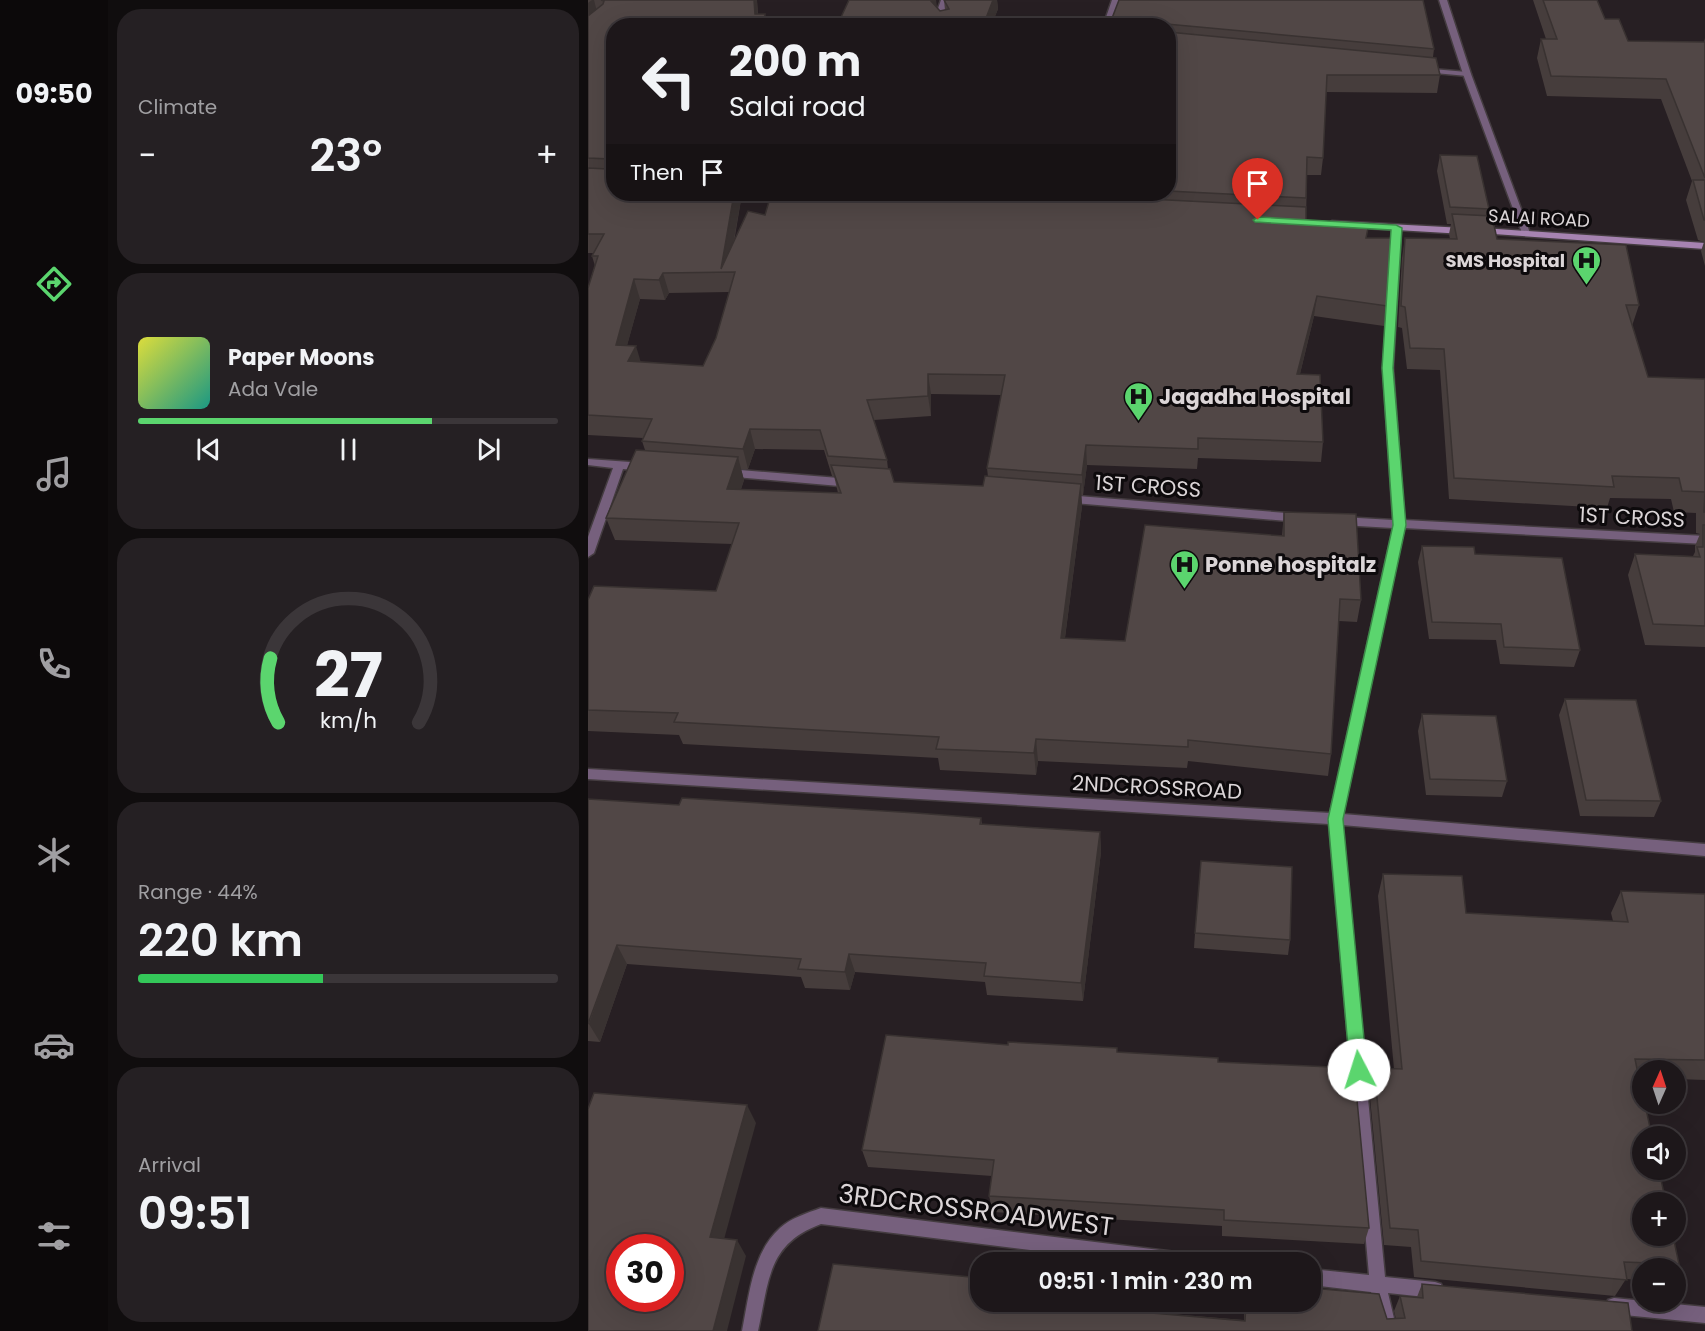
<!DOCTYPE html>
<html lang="en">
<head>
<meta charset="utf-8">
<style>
	:root { --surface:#1d171a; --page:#252023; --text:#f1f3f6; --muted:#a09fa2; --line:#3b3639; --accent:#5bd56e }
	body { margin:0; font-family:Poppins,sans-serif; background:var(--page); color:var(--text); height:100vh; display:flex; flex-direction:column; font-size:22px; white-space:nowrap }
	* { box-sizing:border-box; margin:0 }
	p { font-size:20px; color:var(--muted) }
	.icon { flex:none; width:33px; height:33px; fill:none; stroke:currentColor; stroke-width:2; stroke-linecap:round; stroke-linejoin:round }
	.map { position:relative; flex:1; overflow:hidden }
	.side { display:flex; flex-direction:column; gap:9px; padding:9px; background:#100d0e; width:480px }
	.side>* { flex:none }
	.hud { position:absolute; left:18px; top:18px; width:570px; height:183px; border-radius:24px; box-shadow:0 6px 24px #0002,0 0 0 2px var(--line); background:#1d171a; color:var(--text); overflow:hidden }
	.needle { width:39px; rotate:3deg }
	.buttons { position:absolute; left:1044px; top:1060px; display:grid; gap:12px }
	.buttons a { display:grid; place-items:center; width:54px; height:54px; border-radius:50%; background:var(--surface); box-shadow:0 6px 24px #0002,0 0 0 2px var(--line); font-size:30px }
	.speed { position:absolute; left:18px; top:1234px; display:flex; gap:12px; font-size:30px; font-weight:700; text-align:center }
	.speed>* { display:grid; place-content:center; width:78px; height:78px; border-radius:50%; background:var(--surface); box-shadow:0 6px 24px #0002,0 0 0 2px var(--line); line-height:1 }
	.speed .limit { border:9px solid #d22; background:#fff; color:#111 }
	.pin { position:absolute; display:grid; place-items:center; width:51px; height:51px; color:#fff; margin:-62px -26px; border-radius:50% 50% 50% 0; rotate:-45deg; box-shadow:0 0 6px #0007 }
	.pin .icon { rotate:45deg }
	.me { position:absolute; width:66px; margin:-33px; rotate:355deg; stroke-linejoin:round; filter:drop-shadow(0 0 4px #0008) }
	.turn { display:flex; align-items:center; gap:21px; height:126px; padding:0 24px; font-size:27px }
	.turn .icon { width:78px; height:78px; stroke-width:2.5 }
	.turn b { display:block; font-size:42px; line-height:51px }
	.then { display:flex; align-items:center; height:57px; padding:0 24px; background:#0003; gap:12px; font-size:22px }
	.big { font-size:45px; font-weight:600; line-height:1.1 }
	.side .tile { flex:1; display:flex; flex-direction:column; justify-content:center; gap:9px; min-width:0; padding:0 21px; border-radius:24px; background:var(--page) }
	.side .dial { align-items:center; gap:0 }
	.dial svg { height:156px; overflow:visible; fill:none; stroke:var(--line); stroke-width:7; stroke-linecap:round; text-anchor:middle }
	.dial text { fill:var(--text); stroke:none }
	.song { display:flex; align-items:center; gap:18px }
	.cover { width:72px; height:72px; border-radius:9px; background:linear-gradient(135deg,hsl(60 70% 55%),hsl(170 70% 35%)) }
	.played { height:6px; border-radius:3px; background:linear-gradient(90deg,var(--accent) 70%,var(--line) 70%) }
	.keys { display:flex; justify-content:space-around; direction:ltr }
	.heat { display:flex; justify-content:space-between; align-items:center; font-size:33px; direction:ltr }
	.charge { height:9px; border-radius:4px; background:linear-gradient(90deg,#34c759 44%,var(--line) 0) }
	.trip { position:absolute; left:382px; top:1252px; width:351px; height:60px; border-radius:24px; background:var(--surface); box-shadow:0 6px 24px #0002,0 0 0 2px var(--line); font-weight:600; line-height:60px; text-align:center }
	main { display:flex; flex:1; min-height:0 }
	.dock { display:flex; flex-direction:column; width:108px; justify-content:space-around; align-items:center; background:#0c090a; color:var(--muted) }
	.dock .icon { width:42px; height:42px }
	.dock .active { color:var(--accent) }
	.dock b { font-size:27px; color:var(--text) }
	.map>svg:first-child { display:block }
</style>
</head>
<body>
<main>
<nav class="dock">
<b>09:50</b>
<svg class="icon active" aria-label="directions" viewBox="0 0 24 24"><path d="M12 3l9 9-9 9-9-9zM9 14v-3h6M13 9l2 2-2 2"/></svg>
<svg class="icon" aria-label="music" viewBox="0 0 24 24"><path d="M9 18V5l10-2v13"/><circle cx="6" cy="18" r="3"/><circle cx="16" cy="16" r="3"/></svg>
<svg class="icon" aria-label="phone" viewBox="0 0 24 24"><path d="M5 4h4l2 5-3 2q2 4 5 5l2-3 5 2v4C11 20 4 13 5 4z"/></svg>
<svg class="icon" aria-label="climate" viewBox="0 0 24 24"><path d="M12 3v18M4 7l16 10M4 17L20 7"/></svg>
<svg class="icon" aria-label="car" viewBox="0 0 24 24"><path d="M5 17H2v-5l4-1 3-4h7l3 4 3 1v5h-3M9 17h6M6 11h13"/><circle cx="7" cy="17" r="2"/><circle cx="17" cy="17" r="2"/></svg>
<svg class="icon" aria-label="filters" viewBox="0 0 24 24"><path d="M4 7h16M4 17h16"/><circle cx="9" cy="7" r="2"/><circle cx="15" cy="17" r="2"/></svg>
</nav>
<section class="side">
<div class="tile"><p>Climate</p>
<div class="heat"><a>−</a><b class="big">23°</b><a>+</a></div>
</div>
<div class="tile">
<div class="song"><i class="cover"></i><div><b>Paper Moons</b><p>Ada Vale</p></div></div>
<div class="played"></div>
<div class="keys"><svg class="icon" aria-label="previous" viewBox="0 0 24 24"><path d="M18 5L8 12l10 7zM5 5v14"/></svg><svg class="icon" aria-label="pause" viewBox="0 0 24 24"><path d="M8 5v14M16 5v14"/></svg><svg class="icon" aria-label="next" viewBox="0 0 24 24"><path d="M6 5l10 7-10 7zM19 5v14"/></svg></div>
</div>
<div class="tile dial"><svg viewBox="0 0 100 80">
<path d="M14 69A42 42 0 1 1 86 69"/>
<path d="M14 69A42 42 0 0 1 10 36" stroke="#5bd56e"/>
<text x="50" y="56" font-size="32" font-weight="700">27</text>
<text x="50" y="72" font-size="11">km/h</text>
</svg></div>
<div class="tile"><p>Range · 44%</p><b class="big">220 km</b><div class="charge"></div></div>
<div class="tile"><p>Arrival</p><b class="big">09:51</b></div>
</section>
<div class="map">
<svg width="1117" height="1331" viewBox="0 0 1117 1331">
	<rect width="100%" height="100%" fill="#271f23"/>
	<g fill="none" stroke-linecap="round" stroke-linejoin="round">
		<defs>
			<g id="minor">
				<polygon points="353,0 361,0 355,17 361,26 354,26 347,17"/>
				<polygon points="524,0 532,0 523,26 515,26"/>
				<polygon points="833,68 879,72 883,74 879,76 836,72 832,70"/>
				<polygon points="809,225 813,228 805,368 816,520 1117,536 1117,544 816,528 755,814 1117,844 1117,856 754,825 797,1277 847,1282 853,1284 855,1290 853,1296 847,1298 800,1293 809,1331 793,1331 783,1292 723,1285 723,1269 781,1275 741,824 0,779 0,769 742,813 805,528 753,525 748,521 753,517 805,520 795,368 805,228"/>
				<polygon points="0,459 56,463 61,467 56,471 35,469 6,553 0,557 0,537 25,468 0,465"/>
				<polygon points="140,469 263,479 268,483 263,487 136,476 135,473"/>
				<polygon points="478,495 711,514 716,518 711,522 474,502 473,499 474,496"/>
				<path d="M 233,1208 L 612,1255 L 618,1257 L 620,1263 L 547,1263 L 233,1224 C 179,1244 181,1281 170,1331 L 154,1331 C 161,1297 164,1253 192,1228 C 203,1218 219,1213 233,1208 Z"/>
				<polygon points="1026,1298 1117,1307 1117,1323 1026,1314 1020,1312 1018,1306 1020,1300"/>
			</g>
			<polygon id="tertiary" points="851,0 859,0 883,74 942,233 941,235 935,235 934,233 875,74"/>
			<g id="secondary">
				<polygon points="204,194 289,195 293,198 289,201 208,197"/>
				<polygon points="744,221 876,228 880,231 876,234 741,226 740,224"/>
				<polygon points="894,228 1117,243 1117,249 891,233 891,229"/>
			</g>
		</defs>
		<use href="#minor" stroke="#443c40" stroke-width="3"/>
		<use href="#tertiary" stroke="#443c40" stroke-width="3"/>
		<use href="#secondary" stroke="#443c40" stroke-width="3"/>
		<use href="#minor" fill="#76607d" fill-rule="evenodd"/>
		<use href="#tertiary" fill="#76607d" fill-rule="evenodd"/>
		<use href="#secondary" fill="#a683b1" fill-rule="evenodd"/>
	</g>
	<g fill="#463d3c" fill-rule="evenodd">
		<path d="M 0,0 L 169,0 L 170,14 L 177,14 L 179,26 L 26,26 L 26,194 L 154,194 L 146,242 L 177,215 L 284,197 L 286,194 L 580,194 L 580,26 L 521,26 L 531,0 L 846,49 L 845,57 L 852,75 L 849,93 L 738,92 L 735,158 L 733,175 L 719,175 L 718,220 L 779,238 L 799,306 L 796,326 L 726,316 L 712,374 L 735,442 L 733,462 L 610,458 L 609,469 L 499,465 L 495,495 L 493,495 L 494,506 L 477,638 L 537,641 L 694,536 L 696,512 L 773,600 L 769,622 L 751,621 L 743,754 L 740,776 L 600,761 L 599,768 L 450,761 L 448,775 L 352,770 L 350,758 L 95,744 L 91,735 L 0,731 L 0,600 L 128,591 L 144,544 L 27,540 L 18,518 L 57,450 L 54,441 L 55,438 L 0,435 L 0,288 L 7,266 L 4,256 L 5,253 L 0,253 ZM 141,292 L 128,338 L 115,366 L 53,362 L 39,345 L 52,299 L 77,300 L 81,293 ZM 343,394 L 413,395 L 399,468 L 400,477 L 395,486 L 306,482 L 300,469 L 299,460 L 286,420 L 343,416 ZM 167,449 L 236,450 L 244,476 L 246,476 L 250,493 L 153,489 L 156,480 L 153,469 L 160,469 Z"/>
		<polygon points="261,0 348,0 348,7 352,11 357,10 356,0 409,0 410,9 403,26 249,26"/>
		<polygon points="945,0 1009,0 1017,19 1040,41 1116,42 1117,38 1117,266 1113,251 1116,242 1110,240 1098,200 1104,181 1073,99 959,96 949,58 953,39 958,39"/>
		<polygon points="852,155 901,209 899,215 909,239 1051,305 1044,326 1060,377 1117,379 1117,647 1057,645 1040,575 1047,554 1105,556 1107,552 1107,546 1112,534 1108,533 1108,513 1086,512 1083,499 1022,498 1019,508 861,499 852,370 819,369 814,328 810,327 814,258 817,238 862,239 861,234 863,224 859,224 849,171"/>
		<polygon points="834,546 887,554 992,650 986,667 912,664 908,640 841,639 830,562"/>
		<polygon points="977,699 1073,801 1066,817 992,816 971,715"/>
		<polygon points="834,714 919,781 914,797 838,795 830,731"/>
		<polygon points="0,799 91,805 393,818 394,824 512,832 513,852 495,1001 399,995 397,982 267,972 262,990 217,988 213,977 39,964 12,1042 0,1041"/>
		<polygon points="795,874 878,913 1025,921 1023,913 1033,891 1117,894 1117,1080 1088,1079 1088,1071 1054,1071 1054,1078 1051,1078 1091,1264 1086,1269 1054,1269 1054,1280 1038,1279 1027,1296 826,1277 823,1247 796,1245 781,1087 786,1068 806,1069 790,896"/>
		<polygon points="607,933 702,940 700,955 606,948"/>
		<polygon points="420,1045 529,1052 630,1062 781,1228 776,1244 634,1236 634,1226 405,1212 401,1196 404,1176 280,1167 274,1150"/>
		<polygon points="834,1284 1044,1331 230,1331 393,1302 498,1302 497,1307 656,1320 656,1302 723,1302 799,1319 808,1319 806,1311 812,1296 829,1297"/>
	</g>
	<g fill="#393231">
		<polygon points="4,0 6,0 10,16 0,27 0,3"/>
		<polygon points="166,0 169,0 170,26 167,14"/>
		<polygon points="344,0 348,0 349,6 345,18"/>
		<polygon points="405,0 409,0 410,9 403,26 395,26"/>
		<polygon points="177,14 179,26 175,26"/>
		<polygon points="146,194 154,194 140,272 133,269"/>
		<polygon points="75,273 81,293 77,300 71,280"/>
		<polygon points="46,279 52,299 34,364 28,345"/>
		<polygon points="729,296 726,316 707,394 709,374"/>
		<polygon points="48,346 54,366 40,361"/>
		<polygon points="340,374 343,394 343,416 340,396"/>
		<polygon points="162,429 167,449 160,469 155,449"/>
		<polygon points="498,445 499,465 495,495 494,475"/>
		<polygon points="150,457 156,480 146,511 139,489"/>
		<polygon points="493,484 494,506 474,660 473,638"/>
		<polygon points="448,739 450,761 448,775 446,753"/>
		<polygon points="512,832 513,852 495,1001 493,983"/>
		<polygon points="29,945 39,964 12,1042 1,1024"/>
		<polygon points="261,954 267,972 262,990 257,972"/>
		<polygon points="159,1105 168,1123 132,1254 122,1237"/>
		<polygon points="149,1240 158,1256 139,1331 125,1331"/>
	</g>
	<g fill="#514746" stroke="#393231" stroke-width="1.5" fill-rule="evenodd">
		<path d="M 13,0 L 166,0 L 167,14 L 177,14 L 175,26 L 26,26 L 26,194 L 146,194 L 133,269 L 160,211 L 177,215 L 182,198 L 284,197 L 286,194 L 461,194 L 718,207 L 718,220 L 780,228 L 778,238 L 803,238 L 799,306 L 729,296 L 709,374 L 732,375 L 735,442 L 610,438 L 610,449 L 498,445 L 494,475 L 399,468 L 417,375 L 340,374 L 340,396 L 279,400 L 299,460 L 240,456 L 232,430 L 162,429 L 155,449 L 54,441 L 64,419 L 0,415 L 0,288 L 10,256 L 4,256 L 16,234 L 0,234 L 0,168 L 20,169 L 22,167 L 22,159 L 0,158 L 0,16 L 15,4 L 16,1 ZM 147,272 L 128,338 L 115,366 L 40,361 L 48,346 L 28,345 L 46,279 L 71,280 L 75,273 Z"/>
		<polygon points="261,0 344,0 343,1 352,11 361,9 356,0 405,0 395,26 249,26"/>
		<polygon points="531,0 835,0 846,49 579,24 579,26 521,26"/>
		<polygon points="955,0 1009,0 1017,19 1031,19 1040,41 1117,42 1117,178 1078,79 963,76 953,39 969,39"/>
		<polygon points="580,32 848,58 852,75 739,75 735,158 719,157 718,198 580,191"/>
		<polygon points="852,155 889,156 901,209 862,207"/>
		<polygon points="1105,180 1117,180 1117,220 1116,220"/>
		<polygon points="864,214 904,216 909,239 1038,245 1051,305 1038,305 1060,377 1117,379 1117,512 1116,512 1117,492 1094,491 1091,478 1024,476 1026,487 866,478 856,349 822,348 817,307 813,306 817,238 869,239"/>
		<polygon points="48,450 150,457 139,489 253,493 243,465 302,469 306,482 395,486 397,476 493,484 473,638 537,641 557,525 696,536 696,512 768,514 773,600 752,599 743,754 600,740 600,747 448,739 446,753 348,749 351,737 86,722 90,713 0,710 0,600 6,586 128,591 151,523 18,518"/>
		<polygon points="1115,525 1117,525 1117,626 1065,624 1047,554 1112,557 1109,547 1115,547"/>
		<polygon points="834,546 886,547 887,554 974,558 992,650 916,647 913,624 844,622"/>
		<polygon points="977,699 1048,700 1073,801 998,800"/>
		<polygon points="834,714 908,716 919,781 842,779"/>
		<polygon points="94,798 328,813 393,818 392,824 512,832 493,983 396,976 398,963 261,954 257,972 210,969 213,959 29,945 0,1024 0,799 91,805"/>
		<polygon points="613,861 704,867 702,940 607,933"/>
		<polygon points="795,874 874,876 878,913 1040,922 1033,891 1117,894 1117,1060 1047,1059 1054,1093 1054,1104 1057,1104 1064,1137 1054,1137 1054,1170 1071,1170 1078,1203 1054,1203 1054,1236 1085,1236 1091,1264 1036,1262 1039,1280 833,1261 830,1230 802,1228 786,1068 814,1069"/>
		<polygon points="298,1035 420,1045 420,1042 529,1048 529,1052 630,1058 630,1062 766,1068 781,1228 636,1220 636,1210 401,1196 406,1160 274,1150"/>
		<path d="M 6,1093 L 159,1105 L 122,1237 L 149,1240 L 125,1331 L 0,1331 L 0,1109 ZM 32,1248 L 82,1248 L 82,1299 L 32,1299 Z"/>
		<polygon points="245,1264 393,1278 393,1302 495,1302 494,1307 657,1321 658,1302 723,1302 723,1288 791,1294 799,1319 817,1318 812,1296 835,1298 834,1284 1040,1303 1044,1331 230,1331"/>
	</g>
	<polygon fill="#5bd56e" stroke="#3b8a48" stroke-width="1.5" points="670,217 808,225 814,228 805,368 818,525 755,819 779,1070 777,1075 771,1078 765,1075 762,1070 740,819 805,525 794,368 803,230 667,222 665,220"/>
	<defs>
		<symbol id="hospital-pin" viewBox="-11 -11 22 30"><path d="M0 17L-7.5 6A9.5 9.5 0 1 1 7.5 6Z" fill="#5bd56e" stroke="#0d0a0c"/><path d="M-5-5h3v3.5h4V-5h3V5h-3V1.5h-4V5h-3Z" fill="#111"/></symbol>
	</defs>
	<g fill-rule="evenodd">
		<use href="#hospital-pin" x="982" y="244" width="33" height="45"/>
		<use href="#hospital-pin" x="534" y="380" width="33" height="45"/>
		<use href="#hospital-pin" x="580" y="548" width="33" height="45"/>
	</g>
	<g text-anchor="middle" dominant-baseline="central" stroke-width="6" stroke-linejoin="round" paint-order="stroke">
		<g font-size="18" fill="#dbd5d7" stroke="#0d0a0c">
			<text transform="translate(951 218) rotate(3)">SALAI ROAD</text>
		</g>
		<g font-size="18" font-weight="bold" fill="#dbd5d7" stroke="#0d0a0c" text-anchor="end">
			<text x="977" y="260">SMS Hospital</text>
		</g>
		<g font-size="21" font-weight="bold" fill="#dbd5d7" stroke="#0d0a0c" text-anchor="start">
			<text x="571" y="396">Jagadha Hospital</text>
			<text x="617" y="564">Ponne hospitalz</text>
		</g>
		<g font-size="21" fill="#dbd5d7" stroke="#0d0a0c">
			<text transform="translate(560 486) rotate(4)">1ST CROSS</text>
			<text transform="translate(1044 517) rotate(3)">1ST CROSS</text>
			<text transform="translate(569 787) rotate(3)">2NDCROSSROAD</text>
		</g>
		<g font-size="26" fill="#dbd5d7" stroke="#0d0a0c">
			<text transform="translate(388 1210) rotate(7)">3RDCROSSROADWEST</text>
		</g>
	</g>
</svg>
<div class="buttons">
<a><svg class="needle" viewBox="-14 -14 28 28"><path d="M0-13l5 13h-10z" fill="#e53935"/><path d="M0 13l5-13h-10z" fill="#a09fa2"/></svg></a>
<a><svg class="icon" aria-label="sound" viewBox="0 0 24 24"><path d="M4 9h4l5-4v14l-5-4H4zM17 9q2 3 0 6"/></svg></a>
<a>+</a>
<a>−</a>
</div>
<div class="speed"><div class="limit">30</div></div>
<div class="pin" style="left:670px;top:220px;background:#d93025"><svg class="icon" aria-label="arrive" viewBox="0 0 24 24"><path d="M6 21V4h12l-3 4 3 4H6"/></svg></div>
<svg class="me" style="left:771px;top:1070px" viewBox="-20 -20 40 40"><circle r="19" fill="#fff"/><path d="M0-13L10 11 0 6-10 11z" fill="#5bd56e"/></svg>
<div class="trip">09:51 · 1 min · 230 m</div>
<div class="hud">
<div class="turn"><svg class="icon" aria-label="left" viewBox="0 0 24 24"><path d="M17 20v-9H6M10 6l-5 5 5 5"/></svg><div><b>200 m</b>Salai road</div></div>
<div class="then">Then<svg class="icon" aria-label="arrive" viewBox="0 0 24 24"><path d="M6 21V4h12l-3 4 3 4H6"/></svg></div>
</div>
</div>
</main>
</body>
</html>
